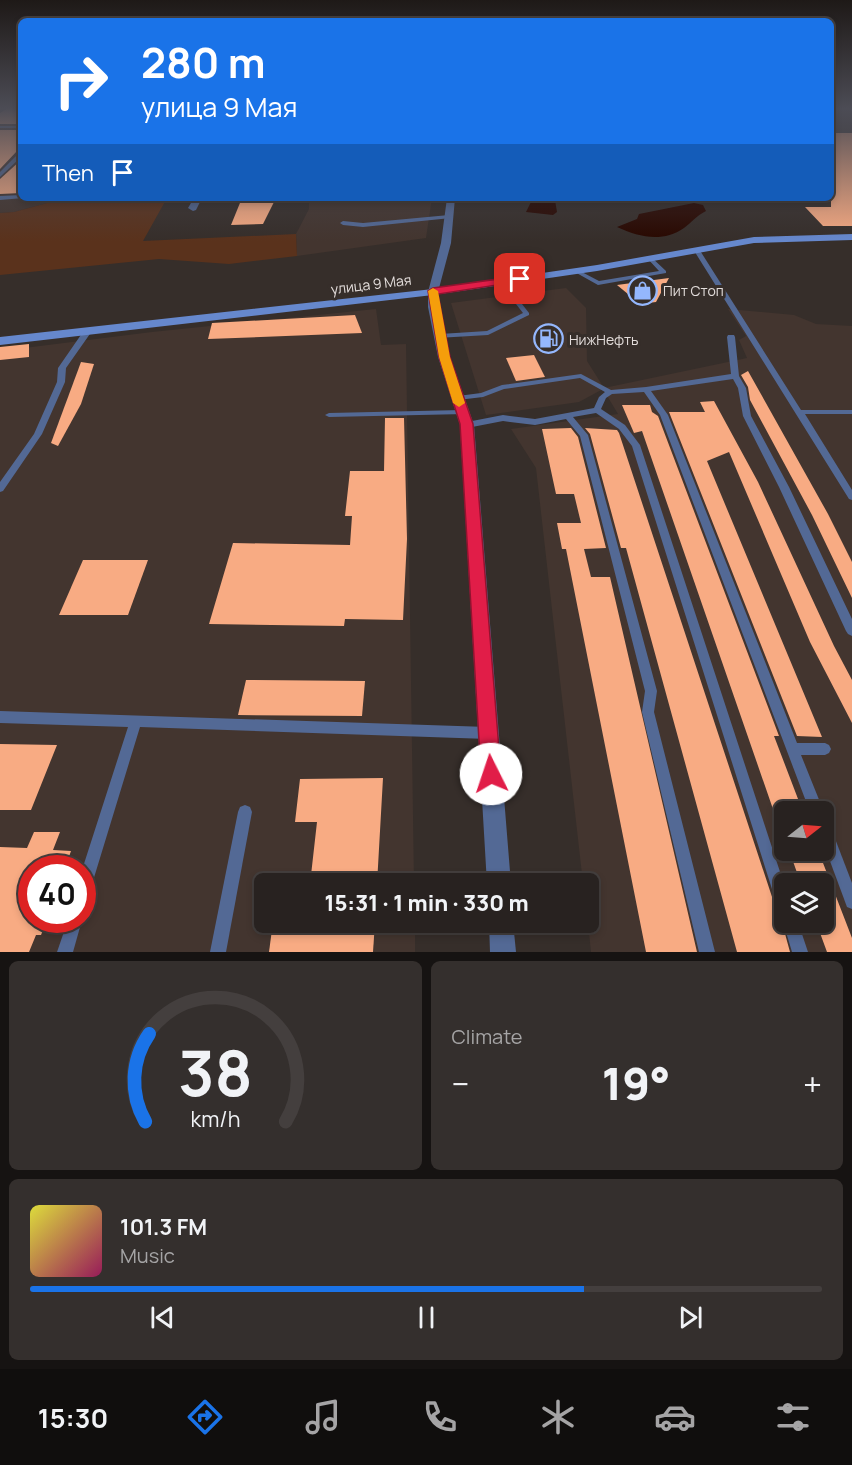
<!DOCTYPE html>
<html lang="en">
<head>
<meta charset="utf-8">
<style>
	:root { --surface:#282220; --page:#342f2d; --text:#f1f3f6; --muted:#a5a4a5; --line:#443f3e; --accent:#1a73e8 }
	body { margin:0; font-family:Manrope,sans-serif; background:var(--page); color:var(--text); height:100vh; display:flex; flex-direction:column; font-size:22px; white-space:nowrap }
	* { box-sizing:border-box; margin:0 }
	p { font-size:20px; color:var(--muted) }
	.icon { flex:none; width:33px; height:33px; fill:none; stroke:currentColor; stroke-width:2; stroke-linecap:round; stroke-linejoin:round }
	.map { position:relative; height:952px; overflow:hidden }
	.sheet { display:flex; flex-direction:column; gap:9px; padding:9px; background:#161312; flex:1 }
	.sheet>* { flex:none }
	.top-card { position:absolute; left:18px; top:18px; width:816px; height:183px; border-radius:9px; box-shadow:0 3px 9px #0003,0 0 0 2px var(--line); background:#1a73e8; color:#fff; overflow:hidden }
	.needle { width:39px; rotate:73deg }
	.buttons { position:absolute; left:774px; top:801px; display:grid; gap:12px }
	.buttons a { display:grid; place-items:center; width:60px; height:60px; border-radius:9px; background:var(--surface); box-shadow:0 3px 9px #0003,0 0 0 2px var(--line); font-size:30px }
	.speed { position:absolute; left:18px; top:855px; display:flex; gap:12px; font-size:30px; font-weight:700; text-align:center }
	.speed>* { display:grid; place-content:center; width:78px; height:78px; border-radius:50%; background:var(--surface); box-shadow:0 3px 9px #0003,0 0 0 2px var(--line); line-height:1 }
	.speed .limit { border:9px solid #d22; background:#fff; color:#111 }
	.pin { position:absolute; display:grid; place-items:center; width:51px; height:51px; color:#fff; margin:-26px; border-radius:12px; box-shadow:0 3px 9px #0006 }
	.me { position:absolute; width:66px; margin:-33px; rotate:356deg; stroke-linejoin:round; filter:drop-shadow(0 0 4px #0008) }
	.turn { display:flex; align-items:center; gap:21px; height:126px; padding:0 24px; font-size:27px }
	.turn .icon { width:78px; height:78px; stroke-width:2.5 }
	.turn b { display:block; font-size:42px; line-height:51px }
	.then { display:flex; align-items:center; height:57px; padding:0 24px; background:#0003; gap:12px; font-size:22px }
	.big { font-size:45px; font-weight:800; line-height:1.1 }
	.sheet .tile { flex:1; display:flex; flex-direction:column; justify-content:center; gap:9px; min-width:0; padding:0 21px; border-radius:9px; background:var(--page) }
	.sheet .dial { align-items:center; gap:0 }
	.dial svg { height:156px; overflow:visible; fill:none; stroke:var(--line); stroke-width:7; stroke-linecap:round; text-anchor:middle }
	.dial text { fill:var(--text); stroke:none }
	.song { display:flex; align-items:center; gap:18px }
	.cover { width:72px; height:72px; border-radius:9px; background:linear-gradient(135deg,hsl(60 70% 55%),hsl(330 70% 35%)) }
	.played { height:6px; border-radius:3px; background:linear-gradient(90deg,var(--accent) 70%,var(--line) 70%) }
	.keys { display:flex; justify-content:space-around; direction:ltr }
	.heat { display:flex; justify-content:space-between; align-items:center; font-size:33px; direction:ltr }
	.sheet .tiles { flex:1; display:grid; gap:9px; grid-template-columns:1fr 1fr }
	.tile:last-child { grid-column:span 2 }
	.trip { position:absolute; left:254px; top:873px; width:345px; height:60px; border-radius:9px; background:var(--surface); box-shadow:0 3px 9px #0003,0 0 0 2px var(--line); font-weight:800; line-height:60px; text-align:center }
	.tabs { display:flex; height:96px; justify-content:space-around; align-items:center; background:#100e0d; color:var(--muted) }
	.tabs .icon { width:42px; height:42px }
	.tabs .on { color:var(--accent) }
	.tabs b { font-size:27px; color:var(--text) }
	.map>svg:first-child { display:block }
</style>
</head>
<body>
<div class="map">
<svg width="852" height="952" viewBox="0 0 852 952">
	<rect width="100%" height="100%" fill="#362e2a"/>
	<g fill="#43352f" fill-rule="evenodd">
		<polygon points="0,108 21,108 21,198 66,198 14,212 0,213"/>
		<polygon points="309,198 432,198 426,238 297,256 296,234 309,209"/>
		<path d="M 566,288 L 586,308 L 587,361 L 604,388 L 747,358 L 739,340 L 746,336 L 728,309 L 794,315 L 816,324 L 852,326 L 852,952 L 591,952 L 588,923 L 588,884 L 583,883 L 536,468 L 511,429 L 618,414 L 603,389 L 579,402 L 486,415 L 451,303 ZM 784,812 L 824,812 L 824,850 L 784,850 ZM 784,884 L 824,884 L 824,922 L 784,922 Z"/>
		<path d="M 376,309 L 381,345 L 406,344 L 414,883 L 264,884 L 264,922 L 415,923 L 415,952 L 0,952 L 0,351 L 152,332 ZM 32,868 L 82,868 L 82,920 L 32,920 Z"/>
	</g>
	<polygon fill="#5a321c" points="66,198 167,198 143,241 296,234 297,256 229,264 159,259 0,275 0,213 14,212"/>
	<g fill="#290800">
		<polygon points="533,198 555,200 557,212 553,215 526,212"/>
		<path d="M 694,203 L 703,205 L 706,211 C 696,216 691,223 684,228 C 662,243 639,237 617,227 L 637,219 L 639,214 Z"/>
	</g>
	<g fill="#f8ab83">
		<polygon points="8,108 21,108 21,124 0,124 0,113"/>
		<polygon points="0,130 21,130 21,151 17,151 0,169"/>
		<polygon points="831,133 852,133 852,226 823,226 805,207 831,207"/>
		<polygon points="21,160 21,193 0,194 0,179"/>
		<polygon points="242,198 276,198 263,224 231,225"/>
		<polygon points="669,278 656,302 640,304 617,285"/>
		<polygon points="355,315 362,333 208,339 212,323"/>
		<polygon points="29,344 29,357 0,360 0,347"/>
		<polygon points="534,355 545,377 516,381 506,358"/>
		<polygon points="81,362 94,364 81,404 58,446 51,443"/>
		<polygon points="748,371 828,514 852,562 852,598 812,515 750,400 748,387 741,375"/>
		<polygon points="714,401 758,482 834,646 852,680 852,723 810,642 729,452 707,461 822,737 797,736 669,412 705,412 700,402"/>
		<polygon points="622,405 650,405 652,412 658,416 779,736 774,736 803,812 774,812 642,431 634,433"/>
		<polygon points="385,418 404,418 407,539 403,620 345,619 344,626 209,624 233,543 350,545 352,516 345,516 350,471 384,471"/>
		<polygon points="571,428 578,437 606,548 584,549 591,577 610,577 697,952 646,952 566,549 562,549 557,523 581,523 574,494 556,494 542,429"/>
		<polygon points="585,428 617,430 619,433 775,906 781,919 790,952 737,952 626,548 621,548 590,434"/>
		<polygon points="83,560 148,560 128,615 59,615"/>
		<polygon points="246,680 365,681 362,716 238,715"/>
		<polygon points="0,744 57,745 31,810 0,810"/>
		<polygon points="383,778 377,884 310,884 317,822 295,822 300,779"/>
		<polygon points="34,832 60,832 53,850 71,851 65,868 32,868 32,920 47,920 41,935 36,935 29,952 0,952 0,847 27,848"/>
		<polygon points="789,850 818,850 852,938 852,952 827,952 816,922 824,922 824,884 801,884"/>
		<polygon points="273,922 375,922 373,952 269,952"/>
	</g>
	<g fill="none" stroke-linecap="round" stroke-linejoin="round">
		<g fill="#536995" fill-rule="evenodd">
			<rect x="0" y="126" width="21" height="2"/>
			<polygon points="19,153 21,153 21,157 0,177 0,172"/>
			<polygon points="21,195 21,198 23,198 0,200 0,196"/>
			<polygon points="449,215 451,216 451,218 363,227 343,225 340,223 343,221 363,223"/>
			<polygon points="694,248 699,249 801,410 852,410 852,414 805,414 852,490 852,500 849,499 693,249"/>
			<polygon points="650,256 666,271 666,273 598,285 573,271 578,270 599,281 659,271 647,258"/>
			<polygon points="502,280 504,281 529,313 529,315 488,335 437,338 437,334 440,334 487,331 523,313 499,282"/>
			<polygon points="85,329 91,329 92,331 66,368 65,382 42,434 3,491 0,492 0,482 34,434 57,382 58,368"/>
			<polygon points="728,335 734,335 735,337 739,376 746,388 751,416 789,487 852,619 852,636 848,634 846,631 779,487 743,416 738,388 733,379 651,391 668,415 797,743 825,743 829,745 831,749 829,753 825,755 801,755 824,812 824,813 810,812 660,415 644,392 612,394 606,398 601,409 625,425 640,445 784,884 784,912 779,910 777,905 632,446 619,429 596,413 573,417 588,435 657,691 654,712 715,952 699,952 642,712 645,691 580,436 566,419 535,425 503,421 467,428 463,425 467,422 503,415 535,419 594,408 599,397 605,392 580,378 504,389 483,397 458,400 454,398 458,396 481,393 502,385 581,374 611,390 646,387 731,374 727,337"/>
			<polygon points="462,410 466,412 465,414 329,417 325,415 329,413"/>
			<polygon points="0,711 488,727 492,729 494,733 492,737 488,739 140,727 89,894 87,899 82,901 82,870 128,727 0,723"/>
			<polygon points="245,805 250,807 252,812 226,952 210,952 238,812 240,807"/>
			<polygon points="824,821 829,823 852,883 852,909 847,907 824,845"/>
			<polygon points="784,917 784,922 798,922 808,952 792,952 783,922"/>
			<polygon points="68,920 82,920 73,952 57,952"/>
		</g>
		<polygon fill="#536995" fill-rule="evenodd" points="194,198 202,198 196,210 193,211 188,208"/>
		<g fill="#536995" fill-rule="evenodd">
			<polygon points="847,108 852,108 852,111"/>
			<polygon points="447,198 455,198 451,243 438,292 440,307 450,357 474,425 511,884 487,884 460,425 438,357 428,307 428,292 441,243"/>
			<polygon points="489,922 513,922 516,952 490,952"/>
		</g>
		<polygon fill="#6688cd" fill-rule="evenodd" points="852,234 852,240 754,243 597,271 433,295 0,345 0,337 433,289 597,265 754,237"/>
	</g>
	<linearGradient id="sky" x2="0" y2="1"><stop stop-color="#1e1917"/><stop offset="0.45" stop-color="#4c4c55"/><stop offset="1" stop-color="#4c4c55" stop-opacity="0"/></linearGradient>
	<rect width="852" height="241" fill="url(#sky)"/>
	<polygon fill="#e11d48" stroke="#92132f" stroke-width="1.5" points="520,276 523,277 523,281 438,294 450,357 473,424 501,774 498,781 491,784 484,781 481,774 460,424 439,357 428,291 433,288"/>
	<polygon fill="#f59e0b" points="433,288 438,291 450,357 465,403 459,407 453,403 439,357 428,291"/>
	<defs>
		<symbol id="shop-ring" viewBox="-11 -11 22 22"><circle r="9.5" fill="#362e2a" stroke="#94b7fd" stroke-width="1.5"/><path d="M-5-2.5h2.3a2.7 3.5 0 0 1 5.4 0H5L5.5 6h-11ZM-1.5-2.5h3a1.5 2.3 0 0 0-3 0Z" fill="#94b7fd"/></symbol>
		<symbol id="fuel-ring" viewBox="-11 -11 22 22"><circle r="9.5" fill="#362e2a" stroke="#94b7fd" stroke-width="1.5"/><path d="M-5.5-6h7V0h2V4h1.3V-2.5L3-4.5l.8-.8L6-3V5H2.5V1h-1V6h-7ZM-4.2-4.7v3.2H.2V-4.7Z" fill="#94b7fd"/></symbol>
	</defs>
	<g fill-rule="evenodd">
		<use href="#shop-ring" x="626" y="274" width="33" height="33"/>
		<use href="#fuel-ring" x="532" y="322" width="33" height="33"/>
	</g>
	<g text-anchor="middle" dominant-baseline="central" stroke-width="6" stroke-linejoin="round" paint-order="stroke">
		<g font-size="14" fill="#e3dddb" stroke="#362e2a">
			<text transform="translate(371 284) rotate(-7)">улица 9 Мая</text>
		</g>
		<g font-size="14" fill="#e3dddb" stroke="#362e2a" text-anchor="start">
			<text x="663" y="290">Пит Стоп</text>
			<text x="569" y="339">НижНефть</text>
		</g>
	</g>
</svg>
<div class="buttons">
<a><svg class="needle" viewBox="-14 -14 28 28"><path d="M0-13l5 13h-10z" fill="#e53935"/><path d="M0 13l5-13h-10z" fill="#a5a4a5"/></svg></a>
<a><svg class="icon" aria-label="layers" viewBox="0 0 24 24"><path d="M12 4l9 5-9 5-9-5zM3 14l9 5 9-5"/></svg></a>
</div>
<div class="speed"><div class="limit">40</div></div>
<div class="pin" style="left:520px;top:279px;background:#d93025"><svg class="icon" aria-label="arrive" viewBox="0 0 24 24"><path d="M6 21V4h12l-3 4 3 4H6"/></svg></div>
<svg class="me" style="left:491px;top:774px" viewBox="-20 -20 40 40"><circle r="19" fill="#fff"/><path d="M0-13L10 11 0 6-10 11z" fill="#e11d48"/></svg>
<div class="trip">15:31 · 1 min · 330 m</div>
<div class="top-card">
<div class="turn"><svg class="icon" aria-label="right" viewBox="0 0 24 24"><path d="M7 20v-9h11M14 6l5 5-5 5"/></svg><div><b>280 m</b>улица 9 Мая</div></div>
<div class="then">Then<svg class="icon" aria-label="arrive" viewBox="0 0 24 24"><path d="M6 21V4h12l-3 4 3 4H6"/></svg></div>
</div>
</div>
<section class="sheet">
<div class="tiles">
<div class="tile dial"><svg viewBox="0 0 100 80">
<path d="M14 69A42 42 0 1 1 86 69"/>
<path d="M14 69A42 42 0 0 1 16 24" stroke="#1a73e8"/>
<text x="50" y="56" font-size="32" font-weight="700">38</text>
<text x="50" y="72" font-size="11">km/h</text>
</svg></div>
<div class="tile"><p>Climate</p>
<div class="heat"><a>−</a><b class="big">19°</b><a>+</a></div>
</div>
<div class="tile">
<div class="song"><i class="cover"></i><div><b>101.3 FM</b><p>Music</p></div></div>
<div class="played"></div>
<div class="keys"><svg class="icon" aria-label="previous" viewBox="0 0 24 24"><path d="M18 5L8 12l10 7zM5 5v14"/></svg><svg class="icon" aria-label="pause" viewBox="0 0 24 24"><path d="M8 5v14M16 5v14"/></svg><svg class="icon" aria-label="next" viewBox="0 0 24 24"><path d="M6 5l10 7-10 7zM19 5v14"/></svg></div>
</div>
</div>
</section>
<nav class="tabs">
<b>15:30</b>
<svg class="icon on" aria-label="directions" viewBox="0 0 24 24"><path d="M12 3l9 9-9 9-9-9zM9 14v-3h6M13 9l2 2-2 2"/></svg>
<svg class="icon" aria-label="music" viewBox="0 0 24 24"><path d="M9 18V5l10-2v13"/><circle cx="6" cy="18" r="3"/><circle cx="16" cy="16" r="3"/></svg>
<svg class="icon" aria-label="phone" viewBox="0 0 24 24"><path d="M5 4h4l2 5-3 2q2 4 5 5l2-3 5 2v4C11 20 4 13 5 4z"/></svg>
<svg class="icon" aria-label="climate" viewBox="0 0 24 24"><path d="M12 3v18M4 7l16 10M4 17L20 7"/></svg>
<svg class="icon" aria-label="car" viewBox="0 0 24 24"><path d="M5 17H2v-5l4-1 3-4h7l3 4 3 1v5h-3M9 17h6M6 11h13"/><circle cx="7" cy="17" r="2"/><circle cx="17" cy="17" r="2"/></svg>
<svg class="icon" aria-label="filters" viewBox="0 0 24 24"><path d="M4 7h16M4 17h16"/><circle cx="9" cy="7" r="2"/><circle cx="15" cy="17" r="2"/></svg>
</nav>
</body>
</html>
